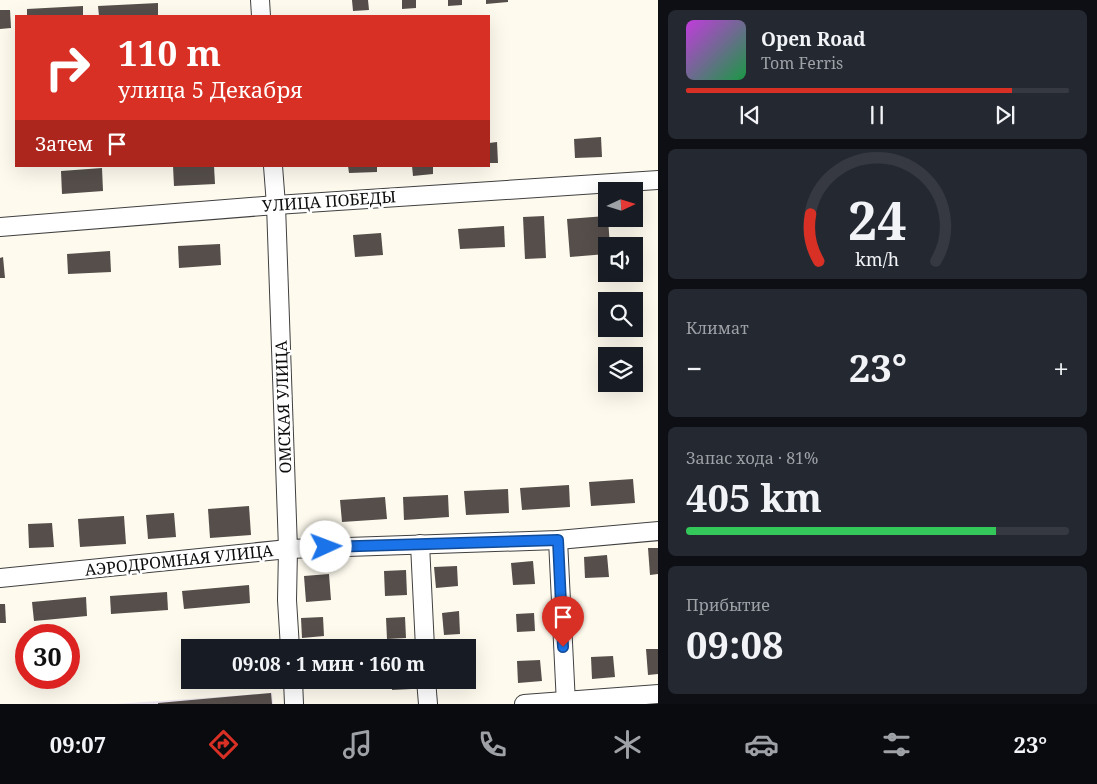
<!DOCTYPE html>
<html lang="ru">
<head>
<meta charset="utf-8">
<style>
	:root { --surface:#171b24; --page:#242831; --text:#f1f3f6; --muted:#9ea1a6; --line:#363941; --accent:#d93025 }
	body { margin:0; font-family:"Noto Serif",serif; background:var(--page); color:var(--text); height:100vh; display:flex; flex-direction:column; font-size:19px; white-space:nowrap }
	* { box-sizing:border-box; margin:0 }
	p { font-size:16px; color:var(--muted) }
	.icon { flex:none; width:28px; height:28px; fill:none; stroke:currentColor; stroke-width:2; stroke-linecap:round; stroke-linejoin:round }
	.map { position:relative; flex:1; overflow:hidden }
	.sheet { display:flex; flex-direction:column; gap:10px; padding:10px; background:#0d0f14; width:439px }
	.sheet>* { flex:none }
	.top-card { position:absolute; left:15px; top:15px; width:475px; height:152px; border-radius:0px; box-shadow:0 5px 20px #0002; background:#d93025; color:#fff; overflow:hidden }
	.needle { width:32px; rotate:86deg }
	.tools { position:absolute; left:598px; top:182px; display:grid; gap:10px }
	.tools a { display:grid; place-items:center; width:45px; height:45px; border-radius:0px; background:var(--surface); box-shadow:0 5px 20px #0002; font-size:25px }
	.speed { position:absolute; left:15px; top:624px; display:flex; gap:10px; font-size:25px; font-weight:700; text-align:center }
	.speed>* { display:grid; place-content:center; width:65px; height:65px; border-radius:50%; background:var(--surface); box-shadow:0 5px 20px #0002; line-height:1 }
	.speed .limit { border:8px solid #d22; background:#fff; color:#111 }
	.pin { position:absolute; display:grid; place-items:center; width:42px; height:42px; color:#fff; margin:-51px -21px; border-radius:50% 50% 50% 0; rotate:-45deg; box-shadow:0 0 5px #0007 }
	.pin .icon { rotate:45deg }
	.me { position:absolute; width:55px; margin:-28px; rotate:88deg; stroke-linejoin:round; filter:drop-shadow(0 0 4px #0008) }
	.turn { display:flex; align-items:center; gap:18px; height:105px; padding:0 20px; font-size:22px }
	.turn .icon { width:65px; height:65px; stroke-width:2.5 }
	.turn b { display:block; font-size:35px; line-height:42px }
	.then { display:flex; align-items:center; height:48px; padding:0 20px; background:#0003; gap:10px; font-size:19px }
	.big { font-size:38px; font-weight:700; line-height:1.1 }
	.sheet .tile { flex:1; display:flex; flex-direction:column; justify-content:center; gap:8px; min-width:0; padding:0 18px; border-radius:8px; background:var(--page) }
	.sheet .dial { align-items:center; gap:0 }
	.dial svg { height:130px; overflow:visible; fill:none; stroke:var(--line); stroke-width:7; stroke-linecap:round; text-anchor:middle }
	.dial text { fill:var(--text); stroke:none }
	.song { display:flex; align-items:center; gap:15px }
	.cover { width:60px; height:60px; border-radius:8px; background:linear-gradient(135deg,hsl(290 70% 55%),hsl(140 70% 35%)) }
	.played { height:5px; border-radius:2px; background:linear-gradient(90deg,var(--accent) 85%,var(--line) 85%) }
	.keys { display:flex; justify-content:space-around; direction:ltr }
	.heat { display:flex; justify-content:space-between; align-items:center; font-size:28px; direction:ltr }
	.charge { height:8px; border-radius:4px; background:linear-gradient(90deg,#34c759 81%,var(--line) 0) }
	.trip { position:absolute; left:181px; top:639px; width:295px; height:50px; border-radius:0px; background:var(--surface); box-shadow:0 5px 20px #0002; font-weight:700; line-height:50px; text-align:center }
	.tabs { display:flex; height:80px; justify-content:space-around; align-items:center; background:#090b0e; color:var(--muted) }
	.tabs .icon { width:35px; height:35px }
	.tabs .current { color:var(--accent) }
	.tabs b { font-size:22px; color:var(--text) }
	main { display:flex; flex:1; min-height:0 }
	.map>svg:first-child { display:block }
</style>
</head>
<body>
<main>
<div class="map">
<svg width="659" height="704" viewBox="0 0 659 704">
	<rect width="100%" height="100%" fill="#fefaee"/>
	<polygon fill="#eae2eb" points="272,693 273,704 116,704"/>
	<g fill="#554e4a">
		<polygon points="352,0 368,0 369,10 353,11"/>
		<polygon points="402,0 416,0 416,8 402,9"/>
		<polygon points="448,0 462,0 462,5 448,6"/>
		<polygon points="486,0 508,0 508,2 486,4"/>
		<polygon points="158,3 158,16 99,16 98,6"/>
		<polygon points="83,6 83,16 27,16 27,9"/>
		<polygon points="0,10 10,10 11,28 0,29"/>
		<polygon points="601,137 602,157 575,158 574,139"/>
		<polygon points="497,142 498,163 489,163 489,143"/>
		<polygon points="173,166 214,166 215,184 174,186"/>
		<polygon points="348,166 377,166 377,172 349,173"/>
		<polygon points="412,166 433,166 433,174 413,176"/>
		<polygon points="102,168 103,191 62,194 61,171"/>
		<polygon points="544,216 546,258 525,259 523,217"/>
		<polygon points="606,216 606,219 608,219 610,246 606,246 606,254 570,257 567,219"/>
		<polygon points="504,226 505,247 460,249 458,229"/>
		<polygon points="381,233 383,255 355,257 353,235"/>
		<polygon points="220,244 221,265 179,268 178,246"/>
		<polygon points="110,251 111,272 68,274 67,254"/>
		<polygon points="3,257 5,278 0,278 0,258"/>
		<polygon points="633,479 635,503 591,506 589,482"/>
		<polygon points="569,485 570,507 522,510 520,488"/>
		<polygon points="508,489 509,513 466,515 464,491"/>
		<polygon points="448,495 449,517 404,520 403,497"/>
		<polygon points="385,497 387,519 342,522 340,500"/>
		<polygon points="249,506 251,535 210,538 208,509"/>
		<polygon points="174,513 176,537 148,539 146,515"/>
		<polygon points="124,516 126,544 80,547 78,519"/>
		<polygon points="52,523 54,547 29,548 28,524"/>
		<polygon points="648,548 659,548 659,574 650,575"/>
		<polygon points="607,555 609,577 585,578 584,557"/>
		<polygon points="533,561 535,584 513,585 511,563"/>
		<polygon points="457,566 458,586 436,588 434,567"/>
		<polygon points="406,570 407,595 385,596 384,571"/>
		<polygon points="329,574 331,600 306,602 304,576"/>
		<polygon points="249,585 250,603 184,609 182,591"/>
		<polygon points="167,592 168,610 111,614 110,596"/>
		<polygon points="86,597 87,616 34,621 32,602"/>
		<polygon points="0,604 5,604 6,623 0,623"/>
		<polygon points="459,611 460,634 444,635 442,613"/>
		<polygon points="534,613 535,631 517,632 516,614"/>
		<polygon points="323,617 324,636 302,638 301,618"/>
		<polygon points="405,617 406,638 387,639 386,618"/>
		<polygon points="646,649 659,649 659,674 648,675"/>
		<polygon points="613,656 615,677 592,679 591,657"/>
		<polygon points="540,660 542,681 518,683 517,661"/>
		<polygon points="392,680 411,680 412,689 392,690"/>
		<polygon points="438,680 464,680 464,685 438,687"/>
		<polygon points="271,693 272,704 158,704 158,703"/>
	</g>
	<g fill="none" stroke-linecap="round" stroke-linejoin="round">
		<defs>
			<g id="street">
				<polyline points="260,0 261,16"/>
				<polyline points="273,166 276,205 288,549 287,600 290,648"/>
				<polyline points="0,227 276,205 659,180"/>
				<polyline points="558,540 566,704"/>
				<polyline points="420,544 425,648"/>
				<polyline points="0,578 288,549 558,540 659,531"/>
				<polyline points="293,680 294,704"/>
				<polyline points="426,680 428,704"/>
				<polyline points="524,704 659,694"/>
			</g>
		</defs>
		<use href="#street" stroke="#404040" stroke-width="20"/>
		<use href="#street" stroke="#fff" stroke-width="18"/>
	</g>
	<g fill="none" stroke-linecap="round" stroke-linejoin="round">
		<defs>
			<polyline id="route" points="326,547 558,540 563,647"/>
		</defs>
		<use href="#route" stroke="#114b97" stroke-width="12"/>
		<use href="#route" stroke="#1a73e8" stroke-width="9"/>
	</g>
	<g text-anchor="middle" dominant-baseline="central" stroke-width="5" stroke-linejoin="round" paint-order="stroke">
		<g font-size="16" fill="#0d0d0d" stroke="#fff">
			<text transform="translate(329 201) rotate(-4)">УЛИЦА ПОБЕДЫ</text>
			<text transform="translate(283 407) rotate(-92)">ОМСКАЯ УЛИЦА</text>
			<text transform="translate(179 560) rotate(-6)">АЭРОДРОМНАЯ УЛИЦА</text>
		</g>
	</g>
</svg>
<div class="tools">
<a><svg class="needle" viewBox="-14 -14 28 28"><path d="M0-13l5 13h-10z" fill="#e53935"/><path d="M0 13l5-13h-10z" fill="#9ea1a6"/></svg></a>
<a><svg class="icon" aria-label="sound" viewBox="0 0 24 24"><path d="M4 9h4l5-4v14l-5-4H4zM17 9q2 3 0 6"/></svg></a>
<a><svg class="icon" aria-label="search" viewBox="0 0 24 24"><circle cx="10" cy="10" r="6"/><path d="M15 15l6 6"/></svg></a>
<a><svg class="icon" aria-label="layers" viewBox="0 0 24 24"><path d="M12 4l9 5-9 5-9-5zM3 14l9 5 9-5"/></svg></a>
</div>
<div class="speed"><div class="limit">30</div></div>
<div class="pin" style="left:563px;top:647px;background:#d93025"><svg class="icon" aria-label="arrive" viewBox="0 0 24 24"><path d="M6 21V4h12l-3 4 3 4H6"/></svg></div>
<svg class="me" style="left:326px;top:547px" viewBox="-20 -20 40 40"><circle r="19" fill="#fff"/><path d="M0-13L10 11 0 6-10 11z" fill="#1a73e8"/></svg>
<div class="trip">09:08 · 1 мин · 160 m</div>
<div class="top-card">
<div class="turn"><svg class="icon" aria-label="right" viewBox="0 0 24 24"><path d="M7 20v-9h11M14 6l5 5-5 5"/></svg><div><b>110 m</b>улица 5 Декабря</div></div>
<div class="then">Затем<svg class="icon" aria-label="arrive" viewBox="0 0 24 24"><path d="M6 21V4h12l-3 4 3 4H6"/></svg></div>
</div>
</div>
<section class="sheet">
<div class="tile">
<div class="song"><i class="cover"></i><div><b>Open Road</b><p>Tom Ferris</p></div></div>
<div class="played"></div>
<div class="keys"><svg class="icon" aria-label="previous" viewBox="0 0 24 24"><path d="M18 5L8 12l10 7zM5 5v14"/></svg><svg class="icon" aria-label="pause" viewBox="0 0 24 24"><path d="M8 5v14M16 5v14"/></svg><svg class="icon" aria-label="next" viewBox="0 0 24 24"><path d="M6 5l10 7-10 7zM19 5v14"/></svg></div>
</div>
<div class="tile dial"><svg viewBox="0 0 100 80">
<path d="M14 69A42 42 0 1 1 86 69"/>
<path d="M14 69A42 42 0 0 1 9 40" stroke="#d93025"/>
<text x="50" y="56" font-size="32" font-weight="700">24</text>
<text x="50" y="72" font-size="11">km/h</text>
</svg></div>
<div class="tile"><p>Климат</p>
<div class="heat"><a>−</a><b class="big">23°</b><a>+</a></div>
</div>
<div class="tile"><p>Запас хода · 81%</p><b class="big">405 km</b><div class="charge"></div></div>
<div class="tile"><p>Прибытие</p><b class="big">09:08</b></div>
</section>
</main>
<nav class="tabs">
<b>09:07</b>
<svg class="icon current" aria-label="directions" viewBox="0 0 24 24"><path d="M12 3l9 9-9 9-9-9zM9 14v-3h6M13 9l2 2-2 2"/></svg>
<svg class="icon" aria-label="music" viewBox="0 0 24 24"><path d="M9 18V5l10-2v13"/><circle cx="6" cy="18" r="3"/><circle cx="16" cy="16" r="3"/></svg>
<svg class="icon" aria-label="phone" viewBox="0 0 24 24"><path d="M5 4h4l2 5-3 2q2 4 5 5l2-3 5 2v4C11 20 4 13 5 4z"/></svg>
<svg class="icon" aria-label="climate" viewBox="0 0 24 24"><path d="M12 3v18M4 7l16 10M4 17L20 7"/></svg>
<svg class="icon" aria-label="car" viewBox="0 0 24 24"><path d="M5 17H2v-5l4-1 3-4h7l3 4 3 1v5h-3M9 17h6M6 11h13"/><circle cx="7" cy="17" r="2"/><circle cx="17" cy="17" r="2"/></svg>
<svg class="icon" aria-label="filters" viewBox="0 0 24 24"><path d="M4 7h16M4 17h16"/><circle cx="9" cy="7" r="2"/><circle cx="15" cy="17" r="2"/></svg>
<b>23°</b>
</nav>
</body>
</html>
